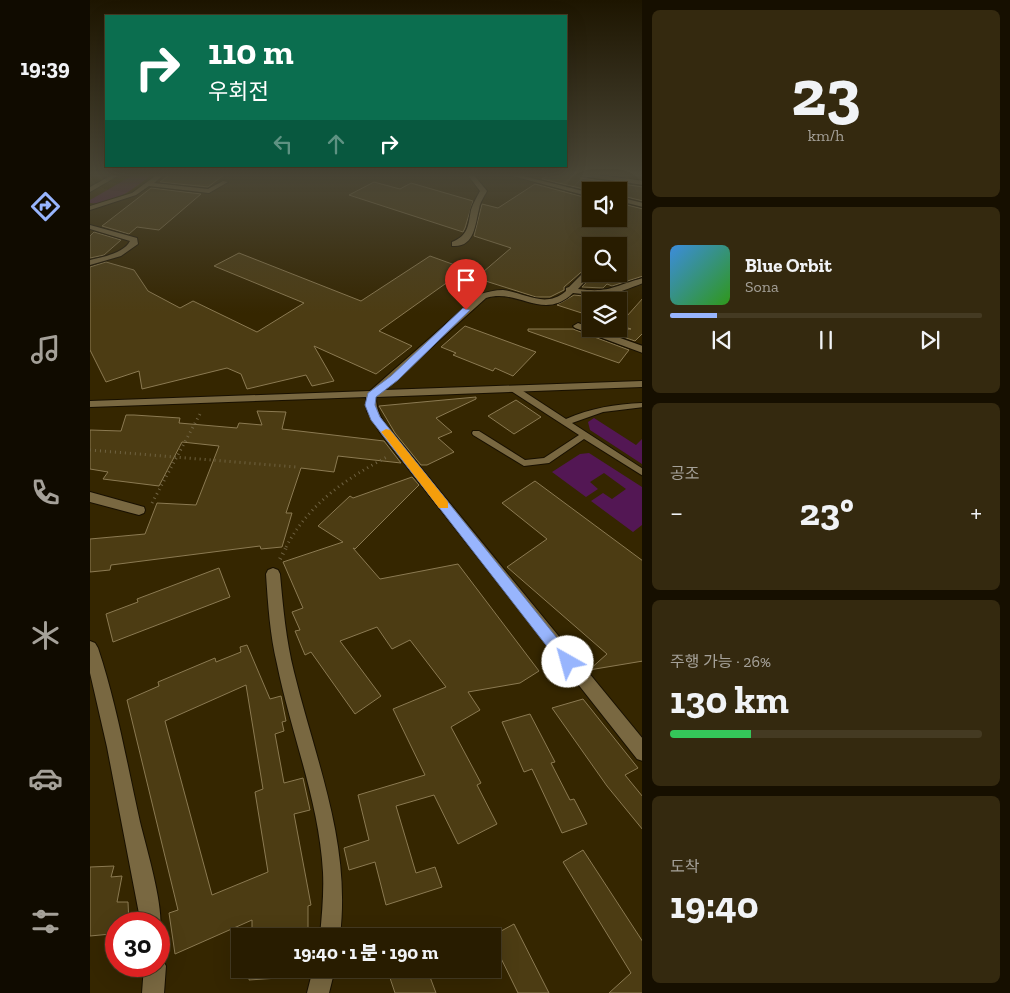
<!DOCTYPE html>
<html lang="ko">
<head>
<meta charset="utf-8">
<style>
	:root { --surface:#281c00; --page:#34290f; --text:#f1f3f6; --muted:#a5a199; --line:#443a22; --accent:#98b5fd }
	body { margin:0; font-family:"Zilla Slab","Noto Sans KR",serif; background:var(--page); color:var(--text); height:100vh; display:flex; flex-direction:column; font-size:19px; white-space:nowrap }
	* { box-sizing:border-box; margin:0 }
	p { font-size:16px; color:var(--muted) }
	.icon { flex:none; width:28px; height:28px; fill:none; stroke:currentColor; stroke-width:2; stroke-linecap:round; stroke-linejoin:round }
	.map { position:relative; flex:1; overflow:hidden }
	.side { display:flex; flex-direction:column; gap:10px; padding:10px; background:#160f00; width:368px }
	.side>* { flex:none }
	.top-card { position:absolute; left:15px; top:15px; width:462px; height:152px; border-radius:0px; box-shadow:0 5px 20px #0002,0 0 0 1px var(--line); background:#0b6e4f; color:#fff; overflow:hidden }
	.controls { position:absolute; left:492px; top:182px; display:grid; gap:10px }
	.controls a { display:grid; place-items:center; width:45px; height:45px; border-radius:0px; background:var(--surface); box-shadow:0 5px 20px #0002,0 0 0 1px var(--line); font-size:25px }
	.speed { position:absolute; left:15px; top:912px; display:flex; gap:10px; font-size:25px; font-weight:700; text-align:center }
	.speed>* { display:grid; place-content:center; width:65px; height:65px; border-radius:50%; background:var(--surface); box-shadow:0 5px 20px #0002,0 0 0 1px var(--line); line-height:1 }
	.speed .limit { border:8px solid #d22; background:#fff; color:#111 }
	.pin { position:absolute; display:grid; place-items:center; width:42px; height:42px; color:#fff; margin:-51px -21px; border-radius:50% 50% 50% 0; rotate:-45deg; box-shadow:0 0 5px #0007 }
	.pin .icon { rotate:45deg }
	.me { position:absolute; width:55px; margin:-28px; rotate:322deg; stroke-linejoin:round; filter:drop-shadow(0 0 4px #0008) }
	.turn { display:flex; align-items:center; gap:18px; height:105px; padding:0 20px; font-size:22px }
	.turn .icon { width:65px; height:65px; stroke-width:2.5 }
	.turn b { display:block; font-size:35px; line-height:42px }
	.lanes { display:flex; align-items:center; height:48px; padding:0 20px; background:#0003; justify-content:center; gap:25px; direction:ltr }
	.lanes .off { opacity:.35 }
	.big { font-size:38px; font-weight:800; line-height:1.1 }
	.side .tile { flex:1; display:flex; flex-direction:column; justify-content:center; gap:8px; min-width:0; padding:0 18px; border-radius:8px; background:var(--page) }
	.side .dial { align-items:center; gap:0 }
	.dial b { font-size:65px; line-height:1 }
	.song { display:flex; align-items:center; gap:15px }
	.cover { width:60px; height:60px; border-radius:8px; background:linear-gradient(135deg,hsl(210 70% 55%),hsl(110 70% 35%)) }
	.played { height:5px; border-radius:2px; background:linear-gradient(90deg,var(--accent) 15%,var(--line) 15%) }
	.keys { display:flex; justify-content:space-around; direction:ltr }
	.heat { display:flex; justify-content:space-between; align-items:center; font-size:28px; direction:ltr }
	.charge { height:8px; border-radius:4px; background:linear-gradient(90deg,#34c759 26%,var(--line) 0) }
	.trip { position:absolute; left:141px; top:928px; width:270px; height:50px; border-radius:0px; background:var(--surface); box-shadow:0 5px 20px #0002,0 0 0 1px var(--line); font-weight:800; line-height:50px; text-align:center }
	main { display:flex; flex:1; min-height:0 }
	.tabs { display:flex; flex-direction:column; width:90px; justify-content:space-around; align-items:center; background:#100b00; color:var(--muted) }
	.tabs .icon { width:35px; height:35px }
	.tabs .active { color:var(--accent) }
	.tabs b { font-size:22px; color:var(--text) }
	.map>svg:first-child { display:block }
</style>
</head>
<body>
<main>
<nav class="tabs">
<b>19:39</b>
<svg class="icon active" aria-label="directions" viewBox="0 0 24 24"><path d="M12 3l9 9-9 9-9-9zM9 14v-3h6M13 9l2 2-2 2"/></svg>
<svg class="icon" aria-label="music" viewBox="0 0 24 24"><path d="M9 18V5l10-2v13"/><circle cx="6" cy="18" r="3"/><circle cx="16" cy="16" r="3"/></svg>
<svg class="icon" aria-label="phone" viewBox="0 0 24 24"><path d="M5 4h4l2 5-3 2q2 4 5 5l2-3 5 2v4C11 20 4 13 5 4z"/></svg>
<svg class="icon" aria-label="climate" viewBox="0 0 24 24"><path d="M12 3v18M4 7l16 10M4 17L20 7"/></svg>
<svg class="icon" aria-label="car" viewBox="0 0 24 24"><path d="M5 17H2v-5l4-1 3-4h7l3 4 3 1v5h-3M9 17h6M6 11h13"/><circle cx="7" cy="17" r="2"/><circle cx="17" cy="17" r="2"/></svg>
<svg class="icon" aria-label="filters" viewBox="0 0 24 24"><path d="M4 7h16M4 17h16"/><circle cx="9" cy="7" r="2"/><circle cx="15" cy="17" r="2"/></svg>
</nav>
<div class="map">
<svg width="553" height="993" viewBox="0 0 553 993">
	<rect width="100%" height="100%" fill="#352600"/>
	<g fill="#531754">
		<path d="M 45,174 L 63,174 C 45,187 24,206 0,203 L 0,200 Z"/>
		<polygon points="504,418 546,445 552,439 552,464 500,430 498,422"/>
		<polygon points="499,453 552,487 552,525 543,532 501,501 513,493 522,499 536,489 514,473 500,482 508,489 496,497 462,472 490,454"/>
	</g>
	<g fill="#4c3c13" stroke="#8b7a52" fill-rule="evenodd">
		<polygon points="81,174 135,174 118,187 70,182"/>
		<polygon points="460,174 486,174 491,178 553,187 553,201 529,195 529,191 502,191 452,179"/>
		<polygon points="284,182 310,189 321,183 383,201 375,228 373,232 259,195"/>
		<polygon points="445,184 501,199 501,219 529,219 529,203 553,209 553,276 522,286 517,284 513,288 492,287 504,274 529,274 529,246 501,246 501,266 497,267 474,287 474,290 460,297 446,297 386,278 421,248 384,236 392,204 408,208"/>
		<polygon points="61,188 111,194 69,230 47,227 39,234 12,226"/>
		<polygon points="4,232 31,240 14,255 0,258 0,236"/>
		<polygon points="149,253 271,301 340,256 376,269 289,331 322,346 286,374 224,346 244,381 222,386 216,375 157,389 151,374 137,368 52,389 49,371 16,382 0,350 0,267 16,262 44,270 58,291 90,308 103,301 167,332 214,303 124,266"/>
		<polygon points="484,295 502,297 501,316 467,305"/>
		<polygon points="553,298 553,333 545,341 510,329 541,329 529,325"/>
		<polygon points="375,326 446,352 423,376 405,368 403,371 363,355 366,353 351,347"/>
		<polygon points="438,329 483,329 539,350 529,363 438,331"/>
		<polygon points="386,397 386,399 346,418 362,432 348,438 364,452 337,465 331,465 305,433 289,406"/>
		<polygon points="426,400 451,417 424,434 398,416"/>
		<polygon points="167,411 196,412 192,429 294,441 311,463 248,456 244,472 211,468 196,513 202,513 192,547 171,549 170,546 21,565 20,570 0,572 0,539 55,534 67,503 106,505 129,446 92,442 69,486 13,479 18,472 0,469 0,430 31,431 36,415 44,415 90,418 89,423 147,428 149,423 172,425"/>
		<polygon points="322,477 329,485 265,549 263,548 290,579 368,564 449,671 430,683 378,692 390,710 361,727 391,783 387,785 407,824 368,844 344,795 306,806 326,873 345,867 352,887 296,905 285,862 259,870 254,848 279,840 268,795 335,775 303,709 356,687 320,640 302,649 287,627 250,641 291,696 265,714 221,652 215,655 205,631 210,630 202,612 213,608 193,562 253,542 228,526 260,496 263,498"/>
		<polygon points="445,481 553,561 553,661 499,670 517,654 417,567 457,539 412,503"/>
		<polygon points="129,568 140,597 23,642 16,614 48,602 47,599"/>
		<path d="M 157,645 L 180,699 L 191,696 L 196,721 L 192,722 L 194,731 L 185,734 L 194,783 L 213,778 L 220,810 L 204,814 L 221,905 L 218,906 L 218,936 L 162,936 L 162,920 L 85,954 L 79,913 L 88,910 L 37,700 L 69,686 L 68,682 L 125,658 L 126,662 L 151,652 L 150,647 ZM 156,685 L 173,789 L 165,792 L 178,872 L 122,895 L 75,721 Z"/>
		<polygon points="493,699 548,768 535,775 553,797 553,830 517,786 462,708"/>
		<polygon points="440,714 465,762 461,763 480,800 484,799 497,824 472,833 442,769 434,772 412,722"/>
		<polygon points="493,850 553,942 553,993 519,993 541,973 473,862"/>
		<polygon points="24,866 21,877 32,876 27,902 38,902 39,924 26,924 26,929 22,929 21,934 0,936 0,867"/>
		<polygon points="424,924 459,993 428,993 402,940 402,936"/>
		<polygon points="160,969 218,969 218,976 159,980"/>
		<polygon points="297,969 337,969 346,993 305,993"/>
	</g>
	<g fill="none" stroke-linecap="round" stroke-linejoin="round">
		<defs>
			<path id="service" d="M 421,387 L 427,387 L 476,419 C 501,408 526,404 553,403 L 553,407 L 513,412 L 482,423 L 553,469 L 553,476 L 494,439 L 459,463 L 434,466 L 383,435 L 382,433 L 383,431 L 389,431 L 435,460 L 454,458 L 489,435 L 421,391 Z"/>
			<g id="minor">
				<polygon points="68,174 75,174 64,183 118,189 133,181 138,182 119,193 59,186 46,195 0,210 0,206 42,193"/>
				<path d="M 377,174 L 383,174 L 397,191 C 394,197 390,202 389,209 C 385,224 385,248 362,246 L 362,242 C 379,235 378,225 381,210 C 383,203 387,197 390,191 Z"/>
				<polygon points="415,174 425,174 501,193 501,197"/>
				<polygon points="488,174 503,174 553,181 553,185 491,176"/>
				<polygon points="529,197 553,203 553,207 529,201"/>
				<path d="M 0,225 L 47,238 L 48,244 L 31,256 L 0,265 L 0,260 C 13,257 34,253 40,241 L 0,229 Z"/>
				<path d="M 498,268 L 501,268 L 502,274 L 488,289 C 521,293 523,286 553,278 L 553,283 C 522,295 516,297 483,293 C 453,322 429,288 396,298 L 294,390 L 553,381 L 553,387 L 286,397 C 286,410 291,419 299,429 L 553,739 L 553,761 L 547,759 L 291,434 L 277,411 L 276,397 L 0,407 L 0,401 L 280,391 L 390,294 C 398,292 405,290 413,290 C 436,293 455,309 476,291 L 476,288 L 479,287 Z"/>
				<polygon points="488,323 553,346 553,353 485,328 483,326"/>
				<polygon points="0,492 54,507 55,510 54,513 49,515 0,502"/>
				<path d="M 183,568 L 188,570 L 190,574 C 193,607 196,640 204,672 C 226,762 261,842 250,936 L 230,936 C 232,914 234,893 233,872 C 229,801 201,733 187,664 C 180,635 178,604 176,574 L 178,570 Z"/>
				<path d="M 0,641 L 5,643 L 8,648 C 27,705 37,764 50,822 C 55,843 76,913 69,930 L 69,924 L 51,924 L 17,747 L 0,673 Z"/>
				<polygon points="69,957 72,959 76,966 74,993 52,993 54,966 69,966"/>
				<polygon points="223,969 245,969 239,993 217,993"/>
			</g>
			<polygon id="tertiary" points="24,174 31,174 0,192 0,187"/>
		</defs>
		<use href="#service" stroke="#181000" stroke-width="2"/>
		<use href="#minor" stroke="#181000" stroke-width="2"/>
		<use href="#tertiary" stroke="#181000" stroke-width="2"/>
		<g stroke="#6f6241" stroke-width="3" stroke-dasharray="1 4" stroke-linecap="butt">
			<polyline points="0,450 206,467"/>
			<polyline points="62,503 110,414"/>
			<path d="M 196,547 C 219,504 255,479 297,457"/>
		</g>
		<polyline stroke="#6f6241" stroke-width="4" stroke-dasharray="1 4.5" stroke-linecap="butt" points="190,559 197,546"/>
		<use href="#service" fill="#796841" fill-rule="evenodd"/>
		<use href="#minor" fill="#796841" fill-rule="evenodd"/>
		<use href="#tertiary" fill="#796841" fill-rule="evenodd"/>
	</g>
	<linearGradient id="sky" x2="0" y2="1"><stop stop-color="#1d1500"/><stop offset="0.56" stop-color="#4b4737"/><stop offset="1" stop-color="#4b4737" stop-opacity="0"/></linearGradient>
	<rect width="553" height="313" fill="url(#sky)"/>
	<polygon fill="#98b5fd" stroke="#6376a4" points="373,308 380,310 308,380 286,397 285,405 290,417 483,658 485,662 483,667 478,669 473,667 281,420 275,405 278,393 301,376"/>
	<polygon fill="#f59e0b" points="296,429 300,430 358,502 358,508 349,508 293,434 291,432"/>
</svg>
<div class="controls">
<a><svg class="icon" aria-label="sound" viewBox="0 0 24 24"><path d="M4 9h4l5-4v14l-5-4H4zM17 9q2 3 0 6"/></svg></a>
<a><svg class="icon" aria-label="search" viewBox="0 0 24 24"><circle cx="10" cy="10" r="6"/><path d="M15 15l6 6"/></svg></a>
<a><svg class="icon" aria-label="layers" viewBox="0 0 24 24"><path d="M12 4l9 5-9 5-9-5zM3 14l9 5 9-5"/></svg></a>
</div>
<div class="speed"><div class="limit">30</div></div>
<div class="pin" style="left:376px;top:310px;background:#d93025"><svg class="icon" aria-label="arrive" viewBox="0 0 24 24"><path d="M6 21V4h12l-3 4 3 4H6"/></svg></div>
<svg class="me" style="left:478px;top:662px" viewBox="-20 -20 40 40"><circle r="19" fill="#fff"/><path d="M0-13L10 11 0 6-10 11z" fill="#98b5fd"/></svg>
<div class="trip">19:40 · 1 분 · 190 m</div>
<div class="top-card">
<div class="turn"><svg class="icon" aria-label="right" viewBox="0 0 24 24"><path d="M7 20v-9h11M14 6l5 5-5 5"/></svg><div><b>110 m</b>우회전</div></div>
<div class="lanes"><svg class="icon off" aria-label="left" viewBox="0 0 24 24"><path d="M17 20v-9H6M10 6l-5 5 5 5"/></svg><svg class="icon off" aria-label="ahead" viewBox="0 0 24 24"><path d="M12 20V5M6 11l6-6 6 6"/></svg><svg class="icon" aria-label="right" viewBox="0 0 24 24"><path d="M7 20v-9h11M14 6l5 5-5 5"/></svg></div>
</div>
</div>
<section class="side">
<div class="tile dial"><b>23</b><p>km/h</p></div>
<div class="tile">
<div class="song"><i class="cover"></i><div><b>Blue Orbit</b><p>Sona</p></div></div>
<div class="played"></div>
<div class="keys"><svg class="icon" aria-label="previous" viewBox="0 0 24 24"><path d="M18 5L8 12l10 7zM5 5v14"/></svg><svg class="icon" aria-label="pause" viewBox="0 0 24 24"><path d="M8 5v14M16 5v14"/></svg><svg class="icon" aria-label="next" viewBox="0 0 24 24"><path d="M6 5l10 7-10 7zM19 5v14"/></svg></div>
</div>
<div class="tile"><p>공조</p>
<div class="heat"><a>−</a><b class="big">23°</b><a>+</a></div>
</div>
<div class="tile"><p>주행 가능 · 26%</p><b class="big">130 km</b><div class="charge"></div></div>
<div class="tile"><p>도착</p><b class="big">19:40</b></div>
</section>
</main>
</body>
</html>
